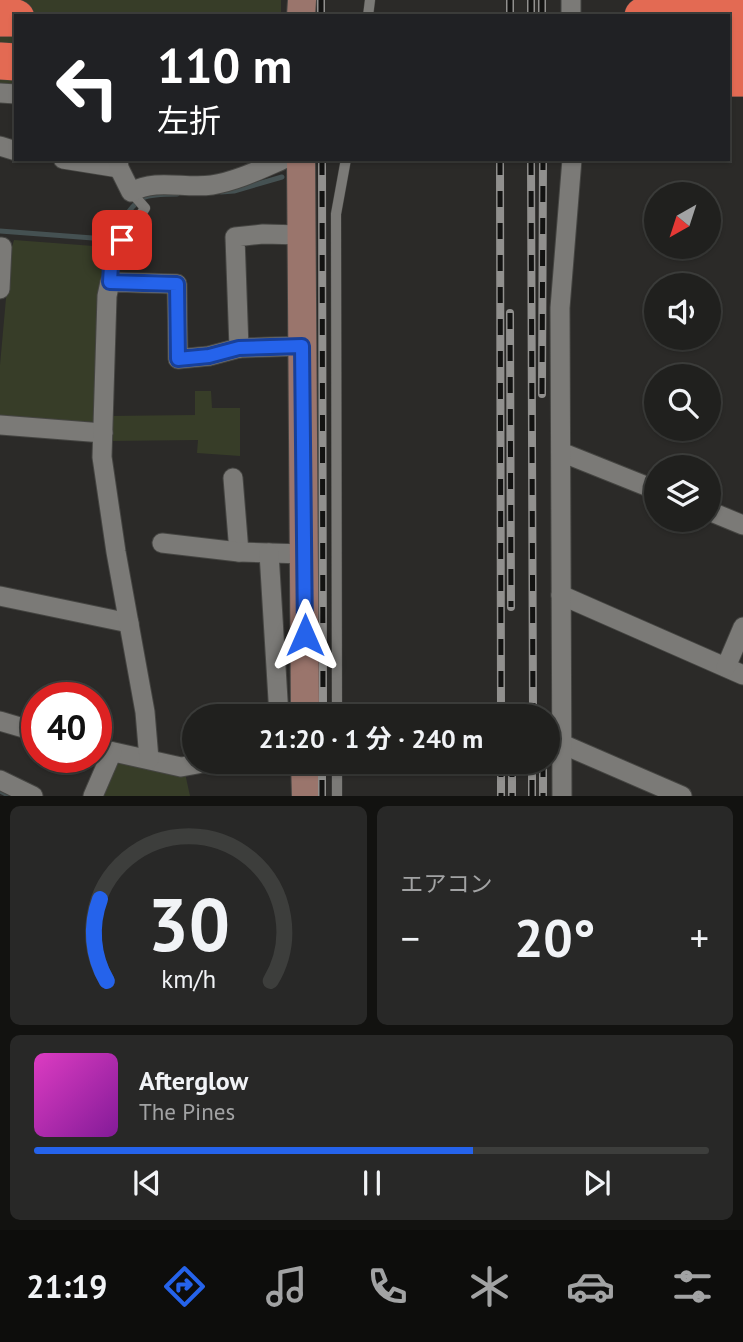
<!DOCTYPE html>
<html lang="ja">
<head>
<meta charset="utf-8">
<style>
	:root { --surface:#20201e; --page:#282827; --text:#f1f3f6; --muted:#a2a3a4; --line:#3d3e3c; --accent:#2563eb }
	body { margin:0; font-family:"PT Sans","Noto Sans JP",sans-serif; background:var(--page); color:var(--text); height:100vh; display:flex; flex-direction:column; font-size:26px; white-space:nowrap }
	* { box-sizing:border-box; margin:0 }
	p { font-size:23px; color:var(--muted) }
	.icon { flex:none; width:38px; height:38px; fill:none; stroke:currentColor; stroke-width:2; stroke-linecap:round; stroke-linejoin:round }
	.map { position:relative; height:796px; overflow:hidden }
	.drawer { display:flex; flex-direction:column; gap:10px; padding:10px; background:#121210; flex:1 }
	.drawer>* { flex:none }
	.top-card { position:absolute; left:14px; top:14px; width:716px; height:147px; border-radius:0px; box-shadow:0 2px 5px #0004,0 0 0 2px var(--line); background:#202124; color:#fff; overflow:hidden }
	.needle { width:46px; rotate:219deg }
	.buttons { position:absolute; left:644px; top:182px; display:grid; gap:14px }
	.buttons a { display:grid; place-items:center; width:77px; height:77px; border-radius:50%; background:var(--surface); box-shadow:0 2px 5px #0004,0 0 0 2px var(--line); font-size:35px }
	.speed { position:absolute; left:21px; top:682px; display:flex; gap:14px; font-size:35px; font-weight:700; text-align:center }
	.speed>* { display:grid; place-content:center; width:91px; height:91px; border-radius:50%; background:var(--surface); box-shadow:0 2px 5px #0004,0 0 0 2px var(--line); line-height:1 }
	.speed .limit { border:10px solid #d22; background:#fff; color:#111 }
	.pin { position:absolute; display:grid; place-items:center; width:60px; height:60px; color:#fff; margin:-30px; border-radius:14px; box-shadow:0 4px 10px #0006 }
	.me { position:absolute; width:77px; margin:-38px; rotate:0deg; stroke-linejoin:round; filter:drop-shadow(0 0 5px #0008) }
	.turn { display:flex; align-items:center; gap:24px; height:147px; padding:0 28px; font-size:32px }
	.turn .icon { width:91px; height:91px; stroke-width:2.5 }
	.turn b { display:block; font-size:49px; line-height:60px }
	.big { font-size:52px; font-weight:700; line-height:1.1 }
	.drawer .tile { flex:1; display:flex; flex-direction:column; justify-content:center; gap:10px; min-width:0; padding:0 24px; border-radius:10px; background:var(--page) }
	.drawer .dial { align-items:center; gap:0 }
	.dial svg { height:182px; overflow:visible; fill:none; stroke:var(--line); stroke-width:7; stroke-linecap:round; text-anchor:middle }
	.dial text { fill:var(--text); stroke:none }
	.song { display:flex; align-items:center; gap:21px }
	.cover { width:84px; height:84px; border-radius:10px; background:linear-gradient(135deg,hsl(310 70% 55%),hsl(290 70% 35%)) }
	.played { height:7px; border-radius:4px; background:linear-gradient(90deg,var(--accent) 65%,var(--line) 65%) }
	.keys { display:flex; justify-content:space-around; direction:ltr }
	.heat { display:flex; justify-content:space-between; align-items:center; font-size:38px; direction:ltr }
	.drawer .tiles { flex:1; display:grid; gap:10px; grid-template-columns:1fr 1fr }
	.tile:last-child { grid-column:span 2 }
	.trip { position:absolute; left:182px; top:704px; width:378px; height:70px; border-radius:35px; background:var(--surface); box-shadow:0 2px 5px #0004,0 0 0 2px var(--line); font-weight:700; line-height:70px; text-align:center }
	.tabs { display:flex; height:112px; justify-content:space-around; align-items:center; background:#0d0d0c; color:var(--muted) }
	.tabs .icon { width:49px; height:49px }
	.tabs .active { color:var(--accent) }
	.tabs b { font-size:32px; color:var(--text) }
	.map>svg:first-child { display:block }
</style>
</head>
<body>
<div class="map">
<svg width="743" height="796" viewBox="0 0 743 796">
	<rect width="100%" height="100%" fill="#2b2a28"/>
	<g fill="#373d28">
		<polygon points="0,0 281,0 281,16 16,16 16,87 0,86"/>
		<polygon points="14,240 107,247 101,294 99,422 0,418 0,365 10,254"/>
		<polygon points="195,391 211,391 212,408 240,408 240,456 197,453 198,440 108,441 108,416 195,415"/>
		<polygon points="116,757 185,773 190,796 100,796"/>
	</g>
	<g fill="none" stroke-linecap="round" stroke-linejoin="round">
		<g stroke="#455152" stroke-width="5">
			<polyline points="221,192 234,191 282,177"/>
			<path d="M 0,231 L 106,239 C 122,228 127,207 143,198 C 151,194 167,194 177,194"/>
			<polyline points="0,791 10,796"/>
		</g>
		<defs>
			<g id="lane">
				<polyline points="368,16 370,0"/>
				<polyline points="110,282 112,248 131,230 145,208 131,192"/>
				<polyline points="337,716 336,214 346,159"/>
				<polyline points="337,761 337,796"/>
			</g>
			<g id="street">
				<polyline points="571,0 571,16"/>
				<polyline points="0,93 16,94"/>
				<polyline points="0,146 16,151"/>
				<polyline points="63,159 119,168"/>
				<path d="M 118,159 L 119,168 L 131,192 C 157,178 184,189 212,185 C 237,181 261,169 284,159"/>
				<polyline points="0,247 2,247 0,289"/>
				<polyline points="239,348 302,346"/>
				<polyline points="0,425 103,433"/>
				<polyline points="561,452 656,490"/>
				<polyline points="233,478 239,552"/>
				<polyline points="709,511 743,525"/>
				<polyline points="162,543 239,552 304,554"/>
				<polyline points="269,553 279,716"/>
				<polyline points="561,595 743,675"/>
				<polyline points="0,596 129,623"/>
				<polyline points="726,667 743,627"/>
				<polyline points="0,721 37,732"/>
				<polyline points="562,744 682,796"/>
				<polyline points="96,748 181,767 214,761"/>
				<polyline points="149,759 145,712 116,552 102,457 107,296 110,282 177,284 178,359 209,356 239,348 235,237 263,234 302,235"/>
				<polyline points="0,780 33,796"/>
				<polyline points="93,796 112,752"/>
				<polyline points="562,796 560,308 572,159"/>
			</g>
			<g id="secondary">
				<polyline points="301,16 302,0"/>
				<polyline points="301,159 305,716"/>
				<polyline points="305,761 306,796"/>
			</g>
			<g id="highway">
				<polyline points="643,16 743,15"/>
				<polyline points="0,18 16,18"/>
				<polyline points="728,50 743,50"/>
				<polyline points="0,61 16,62"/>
				<polyline points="728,78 743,78"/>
			</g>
		</defs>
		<use href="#lane" stroke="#454542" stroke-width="11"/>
		<use href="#street" stroke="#454542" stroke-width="21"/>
		<use href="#secondary" stroke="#454542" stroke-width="30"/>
		<use href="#highway" stroke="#454542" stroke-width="38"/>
		<use href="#lane" stroke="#7b7a77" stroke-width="10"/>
		<use href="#street" stroke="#7b7a77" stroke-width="19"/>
		<use href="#secondary" stroke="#9a756c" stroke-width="28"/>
		<use href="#highway" stroke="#e36a53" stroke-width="37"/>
		<defs>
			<g id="rail">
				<polyline points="321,0 321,16"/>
				<polyline points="510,0 510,16"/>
				<polyline points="542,0 542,16"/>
				<polyline points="531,16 531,0"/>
				<polyline points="322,159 323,716"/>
				<polyline points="500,159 501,716"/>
				<polyline points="531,159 533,716"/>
				<polyline points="510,313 511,607"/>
				<polyline points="542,394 543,159"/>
				<polyline points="501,761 501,796"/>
				<polyline points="512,761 512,796"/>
				<polyline points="543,761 543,796"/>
				<polyline points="322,796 322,761"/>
				<polyline points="532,796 532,761"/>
			</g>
		</defs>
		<use href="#rail" stroke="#91908e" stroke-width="8"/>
		<use href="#rail" stroke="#131312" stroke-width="5" stroke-dasharray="16" stroke-linecap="butt"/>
	</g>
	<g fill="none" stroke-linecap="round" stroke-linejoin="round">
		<defs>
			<polyline id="route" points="122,240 112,248 110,282 177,284 178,359 209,356 239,348 302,346 305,635"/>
		</defs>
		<use href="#route" stroke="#184099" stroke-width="18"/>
		<use href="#route" stroke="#2563eb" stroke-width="12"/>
	</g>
</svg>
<div class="buttons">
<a><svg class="needle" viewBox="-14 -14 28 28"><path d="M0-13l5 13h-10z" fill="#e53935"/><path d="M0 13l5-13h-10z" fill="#a2a3a4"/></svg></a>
<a><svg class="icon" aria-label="sound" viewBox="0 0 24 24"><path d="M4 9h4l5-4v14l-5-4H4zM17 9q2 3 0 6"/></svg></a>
<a><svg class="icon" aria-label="search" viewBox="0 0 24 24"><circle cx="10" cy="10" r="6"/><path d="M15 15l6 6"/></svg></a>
<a><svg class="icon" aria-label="layers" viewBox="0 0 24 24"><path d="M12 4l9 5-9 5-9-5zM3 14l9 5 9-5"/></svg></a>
</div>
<div class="speed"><div class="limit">40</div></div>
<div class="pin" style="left:122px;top:240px;background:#d93025"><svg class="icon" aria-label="arrive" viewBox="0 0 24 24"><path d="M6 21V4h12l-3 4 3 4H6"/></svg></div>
<svg class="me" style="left:305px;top:635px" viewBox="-20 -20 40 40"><path d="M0-17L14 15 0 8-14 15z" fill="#2563eb" stroke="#fff" stroke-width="4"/></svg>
<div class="trip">21:20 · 1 分 · 240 m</div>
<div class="top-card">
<div class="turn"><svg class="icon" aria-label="left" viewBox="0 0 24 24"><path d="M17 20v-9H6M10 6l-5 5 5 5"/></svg><div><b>110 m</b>左折</div></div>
</div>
</div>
<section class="drawer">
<div class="tiles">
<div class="tile dial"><svg viewBox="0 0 100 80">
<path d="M14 69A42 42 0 1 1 86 69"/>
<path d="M14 69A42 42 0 0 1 11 33" stroke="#2563eb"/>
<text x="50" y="56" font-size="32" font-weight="700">30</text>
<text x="50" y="72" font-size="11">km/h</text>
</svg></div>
<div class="tile"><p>エアコン</p>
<div class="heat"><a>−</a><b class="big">20°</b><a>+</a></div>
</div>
<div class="tile">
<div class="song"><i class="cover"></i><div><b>Afterglow</b><p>The Pines</p></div></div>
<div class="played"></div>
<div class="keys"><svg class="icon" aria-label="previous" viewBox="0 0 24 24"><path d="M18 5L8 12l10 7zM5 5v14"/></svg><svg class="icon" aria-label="pause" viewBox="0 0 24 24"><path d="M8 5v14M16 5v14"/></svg><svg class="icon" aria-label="next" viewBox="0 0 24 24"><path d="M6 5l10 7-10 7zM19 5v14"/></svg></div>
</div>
</div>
</section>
<nav class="tabs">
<b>21:19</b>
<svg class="icon active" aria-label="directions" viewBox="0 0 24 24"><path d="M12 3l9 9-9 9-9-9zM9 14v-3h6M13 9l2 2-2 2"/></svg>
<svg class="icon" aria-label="music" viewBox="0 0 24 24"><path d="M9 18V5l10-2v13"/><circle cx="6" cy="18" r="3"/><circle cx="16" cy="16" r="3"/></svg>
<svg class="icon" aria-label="phone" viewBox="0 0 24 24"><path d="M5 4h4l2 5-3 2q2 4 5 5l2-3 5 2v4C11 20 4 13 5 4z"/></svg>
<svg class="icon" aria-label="climate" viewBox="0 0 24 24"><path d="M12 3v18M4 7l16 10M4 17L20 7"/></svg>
<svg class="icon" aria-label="car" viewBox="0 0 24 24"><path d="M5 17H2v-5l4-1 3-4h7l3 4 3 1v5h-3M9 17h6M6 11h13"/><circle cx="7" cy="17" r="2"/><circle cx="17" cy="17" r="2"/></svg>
<svg class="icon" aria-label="filters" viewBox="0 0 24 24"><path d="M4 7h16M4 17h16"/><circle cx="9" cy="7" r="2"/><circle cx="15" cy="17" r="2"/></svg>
</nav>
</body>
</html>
